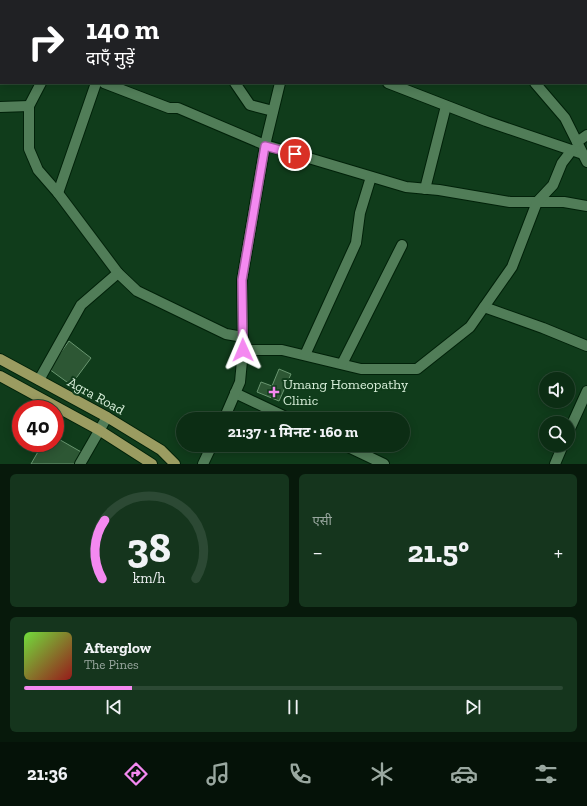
<!DOCTYPE html>
<html lang="hi">
<head>
<meta charset="utf-8">
<style>
	:root { --surface:#0c2d14; --page:#15351d; --text:#f1f3f6; --muted:#9aa8a0; --line:#2c4934; --accent:#f489f0 }
	body { margin:0; font-family:"Zilla Slab","Noto Sans Devanagari",serif; background:var(--page); color:var(--text); height:100vh; display:flex; flex-direction:column; font-size:15px; white-space:nowrap }
	* { box-sizing:border-box; margin:0 }
	p { font-size:13px; color:var(--muted) }
	.icon { flex:none; width:22px; height:22px; fill:none; stroke:currentColor; stroke-width:2; stroke-linecap:round; stroke-linejoin:round }
	.map { position:relative; height:464px; overflow:hidden }
	.details { display:flex; flex-direction:column; gap:10px; padding:10px; background:#07190b; flex:1 }
	.details>* { flex:none }
	.hud { position:absolute; left:0px; top:0px; width:587px; height:84px; box-shadow:0 2px 10px #0003,0 0 0 1px var(--line); background:#202124; color:#fff; overflow:hidden }
	.controls { position:absolute; left:539px; top:372px; display:grid; gap:8px }
	.controls a { display:grid; place-items:center; width:36px; height:36px; border-radius:50%; background:var(--surface); box-shadow:0 2px 10px #0003,0 0 0 1px var(--line); font-size:20px }
	.speed { position:absolute; left:12px; top:400px; display:flex; gap:8px; font-size:20px; font-weight:700; text-align:center }
	.speed>* { display:grid; place-content:center; width:52px; height:52px; border-radius:50%; background:var(--surface); box-shadow:0 2px 10px #0003,0 0 0 1px var(--line); line-height:1 }
	.speed .limit { border:6px solid #d22; background:#fff; color:#111 }
	.pin { position:absolute; display:grid; place-items:center; width:34px; height:34px; color:#fff; margin:-17px; border:2px solid #fff; border-radius:50%; box-shadow:0 1px 4px #0007 }
	.me { position:absolute; width:44px; margin:-22px; rotate:359deg; stroke-linejoin:round; filter:drop-shadow(0 0 3px #0008) }
	.turn { display:flex; align-items:center; gap:14px; height:84px; padding:0 20px; font-size:18px }
	.turn .icon { width:52px; height:52px; stroke-width:2.5 }
	.turn b { display:block; font-size:28px; line-height:34px }
	.big { font-size:30px; font-weight:700; line-height:1.1 }
	.details .widget { flex:1; display:flex; flex-direction:column; justify-content:center; gap:6px; min-width:0; padding:0 14px; border-radius:6px; background:var(--page) }
	.details .dial { align-items:center; gap:0 }
	.dial svg { height:104px; overflow:visible; fill:none; stroke:var(--line); stroke-width:7; stroke-linecap:round; text-anchor:middle }
	.dial text { fill:var(--text); stroke:none }
	.song { display:flex; align-items:center; gap:12px }
	.cover { width:48px; height:48px; border-radius:6px; background:linear-gradient(135deg,hsl(100 70% 55%),hsl(0 70% 35%)) }
	.played { height:4px; border-radius:2px; background:linear-gradient(90deg,var(--accent) 20%,var(--line) 20%) }
	.keys { display:flex; justify-content:space-around; direction:ltr }
	.heat { display:flex; justify-content:space-between; align-items:center; font-size:22px; direction:ltr }
	.details .tiles { flex:1; display:grid; gap:10px; grid-template-columns:1fr 1fr }
	.widget:last-child { grid-column:span 2 }
	.trip { position:absolute; left:176px; top:412px; width:234px; height:40px; border-radius:20px; background:var(--surface); box-shadow:0 2px 10px #0003,0 0 0 1px var(--line); font-weight:700; line-height:40px; text-align:center }
	.tabs { display:flex; height:64px; justify-content:space-around; align-items:center; background:#051208; color:var(--muted) }
	.tabs .icon { width:28px; height:28px }
	.tabs .on { color:var(--accent) }
	.tabs b { font-size:18px; color:var(--text) }
	.map>svg:first-child { display:block }
</style>
</head>
<body>
<div class="map">
<svg width="587" height="464" viewBox="0 0 587 464">
	<rect width="100%" height="100%" fill="#103c1b"/>
	<g fill="#2d5734" stroke="#699670">
		<polygon points="69,341 91,358 71,385 49,369"/>
		<polygon points="279,369 291,374 279,401 257,392 261,382 272,386"/>
		<polygon points="55,437 83,453 76,464 31,464 43,443 55,443"/>
	</g>
	<g fill="none" stroke-linecap="round" stroke-linejoin="round">
		<defs>
			<g id="minor">
				<polyline points="174,0 175,1"/>
				<polyline points="464,0 464,1"/>
				<polyline points="128,1 128,0"/>
				<polyline points="300,1 300,0"/>
				<polyline points="568,1 569,0"/>
				<polyline points="41,83 29,106 29,149 38,170 58,193 118,273 137,291 226,334 243,337"/>
				<polyline points="104,83 169,108 178,108 265,145 406,187 439,190 510,202 564,202 587,206"/>
				<polyline points="235,83 250,105 273,111"/>
				<polyline points="388,83 486,121 583,154"/>
				<polyline points="535,83 565,118 587,162"/>
				<polyline points="0,107 29,106"/>
				<polyline points="577,142 587,135"/>
				<polyline points="425,189 446,106"/>
				<polyline points="58,193 96,83"/>
				<polyline points="484,307 543,328 587,346"/>
				<polyline points="243,350 282,350 361,369 417,369 470,327 512,267 537,202 553,185 562,163 572,150"/>
				<polyline points="305,355 356,243 360,213 371,177"/>
				<polyline points="342,364 402,245"/>
				<polyline points="39,380 81,305 118,273"/>
				<polyline points="235,393 290,419"/>
				<polyline points="224,419 240,382 243,350 242,280 265,145 280,83"/>
				<polyline points="568,433 587,391"/>
				<polyline points="344,445 384,464"/>
				<polyline points="80,464 107,417"/>
				<polyline points="203,464 212,445"/>
				<polyline points="555,464 563,445"/>
			</g>
			<g id="major">
				<polyline points="0,359 107,417 161,450 175,464"/>
				<polyline points="0,376 99,430 152,464"/>
			</g>
		</defs>
		<use href="#minor" stroke="#012109" stroke-width="12"/>
		<use href="#major" stroke="#012109" stroke-width="12"/>
		<use href="#minor" stroke="#517d58" stroke-width="10"/>
		<use href="#major" stroke="#9b9c61" stroke-width="10"/>
	</g>
	<g fill="none" stroke-linecap="round" stroke-linejoin="round">
		<defs>
			<polyline id="route" points="243,350 242,280 265,146 295,154"/>
		</defs>
		<use href="#route" stroke="#9f599c" stroke-width="10"/>
		<use href="#route" stroke="#f489f0" stroke-width="7"/>
	</g>
	<path fill="#f489f0" stroke="#103c1b" stroke-width="1.5" d="M272 386h4v4h4v4h-4v4h-4v-4h-4v-4h4z"/>
	<g text-anchor="middle" dominant-baseline="central" stroke-width="4" stroke-linejoin="round" paint-order="stroke">
		<g font-size="14" fill="#d8efda" stroke="#103c1b" text-anchor="start">
			<text x="283" y="384">Umang Homeopathy<tspan x="283" dy="16">Clinic</tspan></text>
		</g>
		<g font-size="14" fill="#d8efda" stroke="#103c1b">
			<text transform="translate(96 396) rotate(29)">Agra Road</text>
		</g>
	</g>
</svg>
<div class="controls">
<a><svg class="icon" aria-label="sound" viewBox="0 0 24 24"><path d="M4 9h4l5-4v14l-5-4H4zM17 9q2 3 0 6"/></svg></a>
<a><svg class="icon" aria-label="search" viewBox="0 0 24 24"><circle cx="10" cy="10" r="6"/><path d="M15 15l6 6"/></svg></a>
</div>
<div class="speed"><div class="limit">40</div></div>
<div class="pin" style="left:295px;top:154px;background:#d93025"><svg class="icon" aria-label="arrive" viewBox="0 0 24 24"><path d="M6 21V4h12l-3 4 3 4H6"/></svg></div>
<svg class="me" style="left:243px;top:350px" viewBox="-20 -20 40 40"><path d="M0-17L14 15 0 8-14 15z" fill="#f489f0" stroke="#fff" stroke-width="4"/></svg>
<div class="trip">21:37 · 1 मिनट · 160 m</div>
<div class="hud">
<div class="turn"><svg class="icon" aria-label="right" viewBox="0 0 24 24"><path d="M7 20v-9h11M14 6l5 5-5 5"/></svg><div><b>140 m</b>दाएँ मुड़ें</div></div>
</div>
</div>
<section class="details">
<div class="tiles">
<div class="widget dial"><svg viewBox="0 0 100 80">
<path d="M14 69A42 42 0 1 1 86 69"/>
<path d="M14 69A42 42 0 0 1 16 24" stroke="#f489f0"/>
<text x="50" y="56" font-size="32" font-weight="700">38</text>
<text x="50" y="72" font-size="11">km/h</text>
</svg></div>
<div class="widget"><p>एसी</p>
<div class="heat"><a>−</a><b class="big">21.5°</b><a>+</a></div>
</div>
<div class="widget">
<div class="song"><i class="cover"></i><div><b>Afterglow</b><p>The Pines</p></div></div>
<div class="played"></div>
<div class="keys"><svg class="icon" aria-label="previous" viewBox="0 0 24 24"><path d="M18 5L8 12l10 7zM5 5v14"/></svg><svg class="icon" aria-label="pause" viewBox="0 0 24 24"><path d="M8 5v14M16 5v14"/></svg><svg class="icon" aria-label="next" viewBox="0 0 24 24"><path d="M6 5l10 7-10 7zM19 5v14"/></svg></div>
</div>
</div>
</section>
<nav class="tabs">
<b>21:36</b>
<svg class="icon on" aria-label="directions" viewBox="0 0 24 24"><path d="M12 3l9 9-9 9-9-9zM9 14v-3h6M13 9l2 2-2 2"/></svg>
<svg class="icon" aria-label="music" viewBox="0 0 24 24"><path d="M9 18V5l10-2v13"/><circle cx="6" cy="18" r="3"/><circle cx="16" cy="16" r="3"/></svg>
<svg class="icon" aria-label="phone" viewBox="0 0 24 24"><path d="M5 4h4l2 5-3 2q2 4 5 5l2-3 5 2v4C11 20 4 13 5 4z"/></svg>
<svg class="icon" aria-label="climate" viewBox="0 0 24 24"><path d="M12 3v18M4 7l16 10M4 17L20 7"/></svg>
<svg class="icon" aria-label="car" viewBox="0 0 24 24"><path d="M5 17H2v-5l4-1 3-4h7l3 4 3 1v5h-3M9 17h6M6 11h13"/><circle cx="7" cy="17" r="2"/><circle cx="17" cy="17" r="2"/></svg>
<svg class="icon" aria-label="filters" viewBox="0 0 24 24"><path d="M4 7h16M4 17h16"/><circle cx="9" cy="7" r="2"/><circle cx="15" cy="17" r="2"/></svg>
</nav>
</body>
</html>
